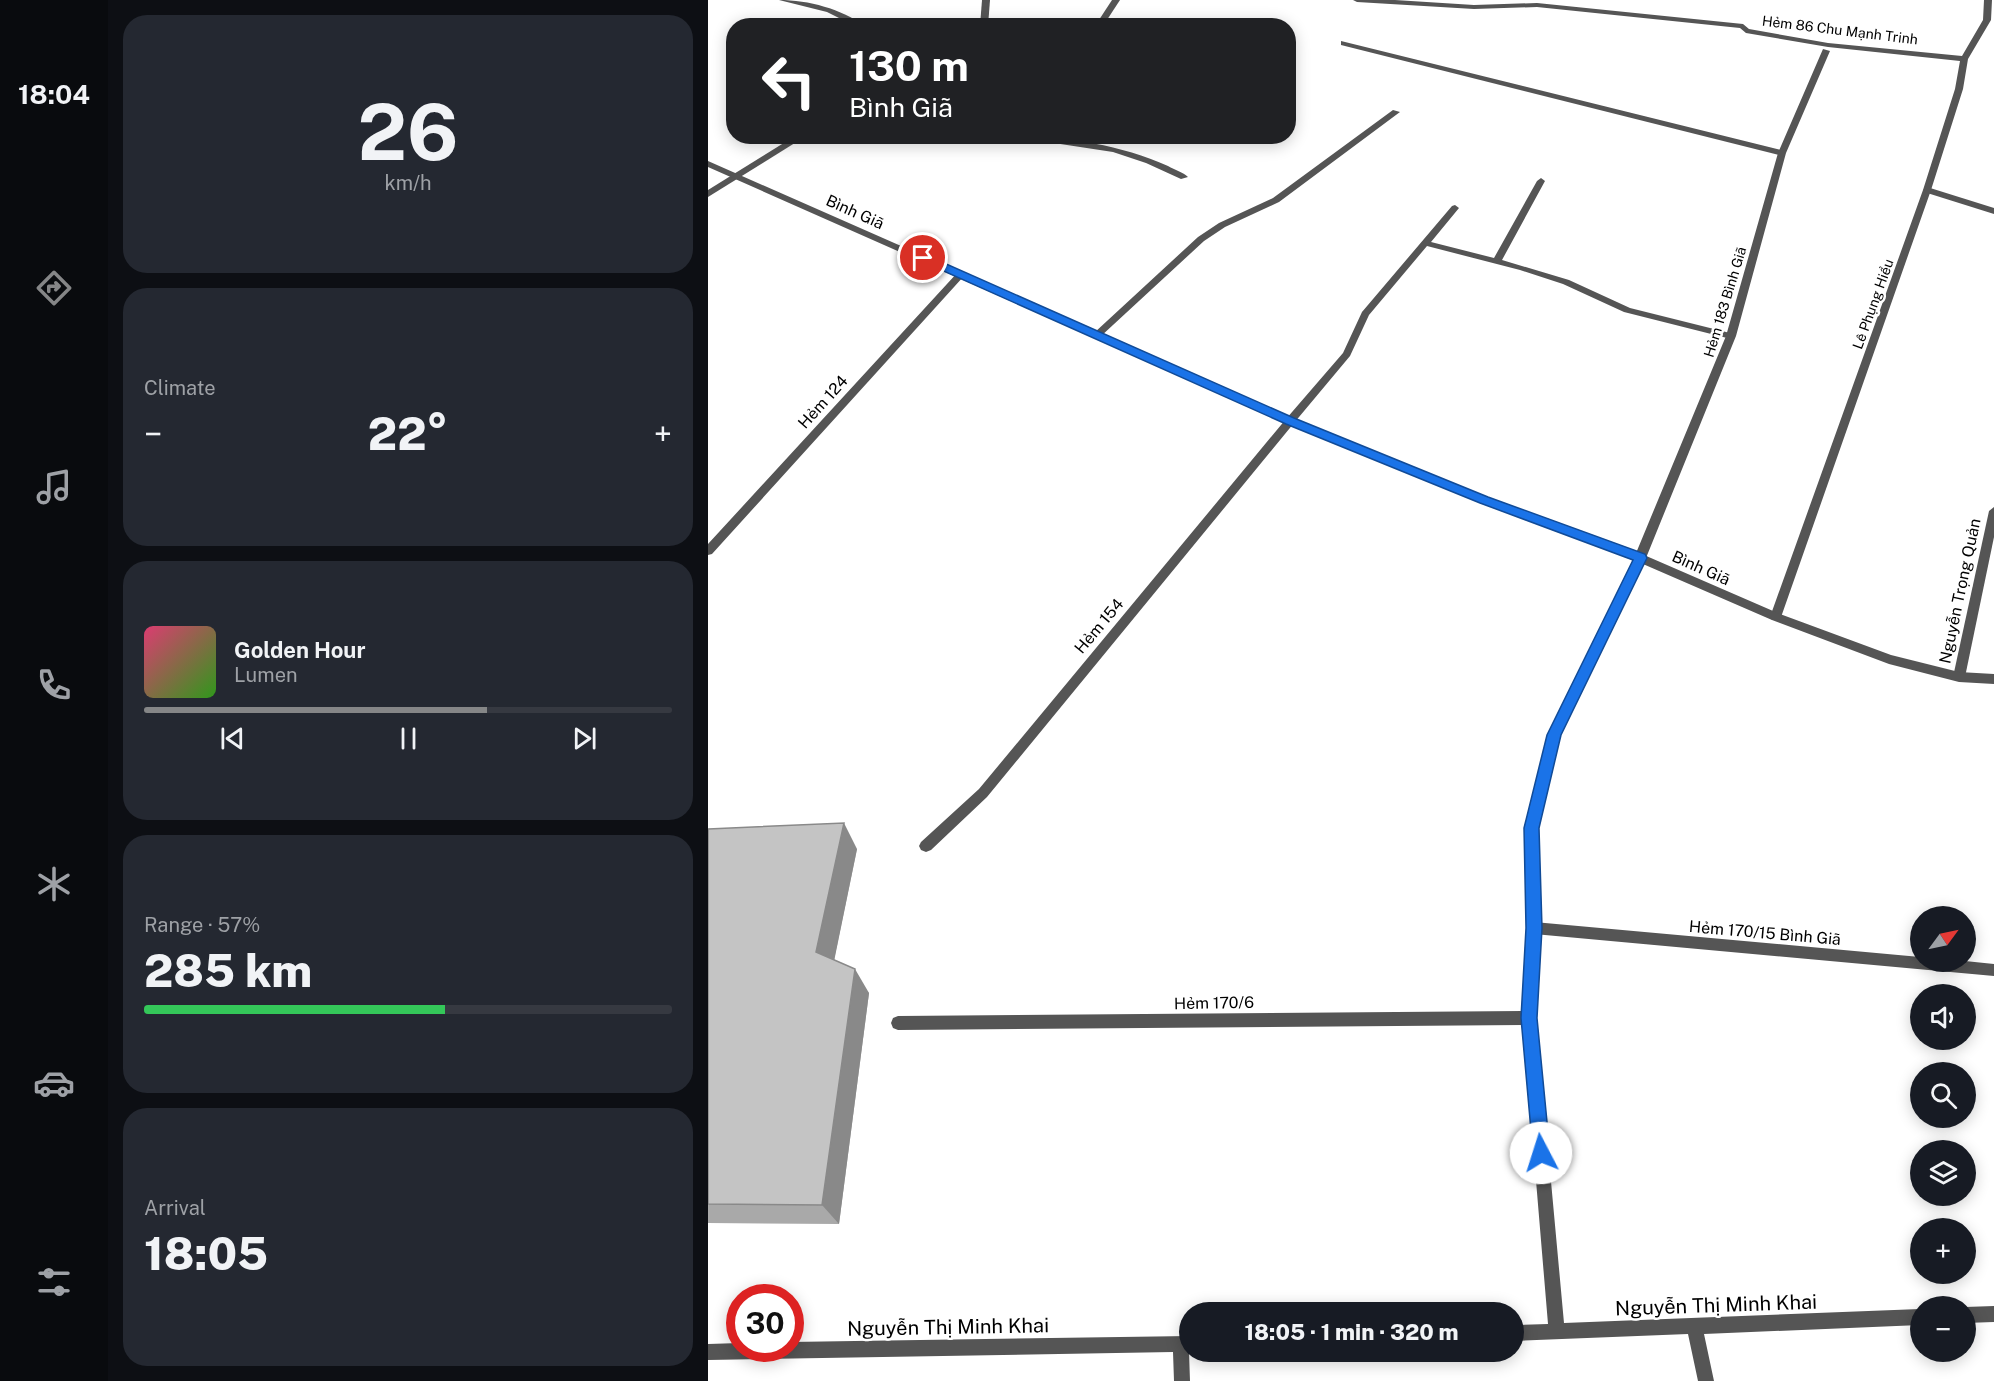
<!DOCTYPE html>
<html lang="en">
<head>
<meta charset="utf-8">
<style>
	:root { --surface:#171b24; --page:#242831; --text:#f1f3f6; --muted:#9ea1a6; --line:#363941; --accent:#858687 }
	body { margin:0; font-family:"Public Sans",sans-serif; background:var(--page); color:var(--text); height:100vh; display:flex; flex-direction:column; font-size:22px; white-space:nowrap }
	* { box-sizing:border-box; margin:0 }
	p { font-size:20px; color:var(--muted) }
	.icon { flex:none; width:33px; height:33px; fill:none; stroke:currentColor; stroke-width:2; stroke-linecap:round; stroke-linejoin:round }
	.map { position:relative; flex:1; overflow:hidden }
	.sheet { display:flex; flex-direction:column; gap:15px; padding:15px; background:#0d0f14; width:600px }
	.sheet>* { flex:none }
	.hud { position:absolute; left:18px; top:18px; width:570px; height:126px; border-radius:24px; box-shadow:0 3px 15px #0003; background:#202124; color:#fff; overflow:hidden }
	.needle { width:39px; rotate:57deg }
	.tools { position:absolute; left:1202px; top:906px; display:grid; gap:12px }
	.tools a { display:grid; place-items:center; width:66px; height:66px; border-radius:50%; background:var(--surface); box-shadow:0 3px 15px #0003; font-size:30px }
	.speed { position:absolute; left:18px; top:1284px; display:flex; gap:12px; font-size:30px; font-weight:700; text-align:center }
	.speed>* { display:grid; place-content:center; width:78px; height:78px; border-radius:50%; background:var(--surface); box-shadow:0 3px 15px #0003; line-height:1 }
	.speed .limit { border:9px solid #d22; background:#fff; color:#111 }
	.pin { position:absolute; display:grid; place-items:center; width:51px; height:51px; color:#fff; margin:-26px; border:3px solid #fff; border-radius:50%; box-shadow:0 2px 6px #0007 }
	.me { position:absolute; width:66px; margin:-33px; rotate:355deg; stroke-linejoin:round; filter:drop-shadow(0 0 4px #0008) }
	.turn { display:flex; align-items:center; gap:21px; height:126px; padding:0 24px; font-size:27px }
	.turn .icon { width:78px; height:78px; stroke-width:2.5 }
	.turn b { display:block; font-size:42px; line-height:51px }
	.big { font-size:45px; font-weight:800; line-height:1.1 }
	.sheet .widget { flex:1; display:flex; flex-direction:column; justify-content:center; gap:9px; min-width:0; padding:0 21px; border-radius:24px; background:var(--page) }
	.sheet .dial { align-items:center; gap:0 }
	.dial b { font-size:78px; line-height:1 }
	.song { display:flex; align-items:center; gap:18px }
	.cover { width:72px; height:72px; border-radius:9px; background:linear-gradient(135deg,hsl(340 70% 55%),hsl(110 70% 35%)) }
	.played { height:6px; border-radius:3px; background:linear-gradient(90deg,var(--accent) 65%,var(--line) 65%) }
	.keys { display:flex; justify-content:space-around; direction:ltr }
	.heat { display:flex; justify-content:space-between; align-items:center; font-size:33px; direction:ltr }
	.charge { height:9px; border-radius:4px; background:linear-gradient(90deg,#34c759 57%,var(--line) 0) }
	.trip { position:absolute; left:471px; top:1302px; width:345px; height:60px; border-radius:30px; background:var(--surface); box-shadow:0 3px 15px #0003; font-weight:800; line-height:60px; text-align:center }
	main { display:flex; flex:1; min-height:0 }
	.tabs { display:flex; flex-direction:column; width:108px; justify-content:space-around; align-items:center; background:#090b0e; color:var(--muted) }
	.tabs .icon { width:42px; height:42px }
	.tabs .current { color:var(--accent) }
	.tabs b { font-size:27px; color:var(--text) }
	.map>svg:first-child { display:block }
</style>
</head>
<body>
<main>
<nav class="tabs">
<b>18:04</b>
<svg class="icon current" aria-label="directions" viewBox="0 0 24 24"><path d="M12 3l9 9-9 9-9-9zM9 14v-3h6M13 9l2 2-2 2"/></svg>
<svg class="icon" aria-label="music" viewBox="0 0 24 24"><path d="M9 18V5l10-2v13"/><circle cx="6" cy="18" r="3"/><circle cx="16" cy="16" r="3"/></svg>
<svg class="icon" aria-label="phone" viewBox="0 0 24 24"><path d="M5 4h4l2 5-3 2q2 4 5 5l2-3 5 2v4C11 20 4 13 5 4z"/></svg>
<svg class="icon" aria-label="climate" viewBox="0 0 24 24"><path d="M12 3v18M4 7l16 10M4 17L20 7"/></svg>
<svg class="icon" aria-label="car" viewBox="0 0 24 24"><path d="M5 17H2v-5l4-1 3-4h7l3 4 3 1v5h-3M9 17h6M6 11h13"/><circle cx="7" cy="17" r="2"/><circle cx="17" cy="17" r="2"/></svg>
<svg class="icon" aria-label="filters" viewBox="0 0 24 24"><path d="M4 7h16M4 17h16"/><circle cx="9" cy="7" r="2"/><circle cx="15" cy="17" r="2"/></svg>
</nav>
<section class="sheet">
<div class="widget dial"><b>26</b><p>km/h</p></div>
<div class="widget"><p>Climate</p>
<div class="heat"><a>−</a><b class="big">22°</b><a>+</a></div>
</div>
<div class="widget">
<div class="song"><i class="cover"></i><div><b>Golden Hour</b><p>Lumen</p></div></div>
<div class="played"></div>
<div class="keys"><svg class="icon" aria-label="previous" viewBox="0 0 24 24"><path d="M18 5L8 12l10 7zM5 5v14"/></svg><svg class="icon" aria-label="pause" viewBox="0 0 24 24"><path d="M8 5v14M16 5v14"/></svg><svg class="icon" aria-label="next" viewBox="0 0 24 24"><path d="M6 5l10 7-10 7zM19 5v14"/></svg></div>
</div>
<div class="widget"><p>Range · 57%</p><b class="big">285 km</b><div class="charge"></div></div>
<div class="widget"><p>Arrival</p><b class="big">18:05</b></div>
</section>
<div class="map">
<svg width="1286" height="1381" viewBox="0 0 1286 1381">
	<rect width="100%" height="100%" fill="#fff"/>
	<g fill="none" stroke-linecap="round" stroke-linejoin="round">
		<g fill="#555" fill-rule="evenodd">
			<path d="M 71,0 C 101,0 133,9 157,26 L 147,26 L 119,12 Z"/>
			<polygon points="404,0 412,0 395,26 387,26"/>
			<polygon points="633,41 1077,151 1078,153 1071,155 633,45"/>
			<polygon points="685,110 692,112 571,202 517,227 496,241 392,337 386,337 386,333 490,237 511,223 565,198"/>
			<path d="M 300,136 C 354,136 411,144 460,166 C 467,170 475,172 480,177 L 473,179 L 438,163 L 405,152 Z"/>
			<polygon points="833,178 837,181 794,260 861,280 922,308 1026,334 1026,338 1023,339 916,312 855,284 812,270 719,246 661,315 642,356 586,423 578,423 577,421 578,419 635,353 654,312 744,206 747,205 751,208 723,242 786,258 829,181"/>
			<polygon points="1219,187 1286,208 1286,214 1216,192 1215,190"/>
			<polygon points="826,922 1212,957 1212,962 1257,961 1286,964 1286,976 826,934 821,932 819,928 821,924"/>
		</g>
		<g fill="#555" fill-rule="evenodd">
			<polygon points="274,0 282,0 280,26 272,26"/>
			<polygon points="645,0 687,0 766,5 829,3 1035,24 1041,29 1120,43 1254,56 1275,20 1276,0 1284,0 1283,20 1260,59 1255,89 1223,190 1072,620 1064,620 1062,617 1215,190 1247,89 1252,61 1120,47 1038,33 1032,28 829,7 766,9 649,2"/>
			<polygon points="1115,49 1122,51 1078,153 1028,336 938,558 852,735 830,828 833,928 828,1018 856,1323 1212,1309 1212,1325 996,1334 1006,1381 990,1381 980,1334 806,1341 806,1325 840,1324 815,1025 190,1030 185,1028 183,1023 185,1018 190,1016 814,1011 819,928 818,828 840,735 926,558 1018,336 1070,153"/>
			<polygon points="87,136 98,136 0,197 0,190"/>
			<polygon points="253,271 258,274 256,276 4,554 0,555 0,544 250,272"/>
			<polygon points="582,418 586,419 587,421 586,423 279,797 223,850 218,852 213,850 211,846 213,842 271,789 578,419"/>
			<polygon points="1286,507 1286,537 1257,677 1255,680 1247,680 1245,677 1281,511"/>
			<polygon points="1286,1306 1286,1322 1257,1323 1257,1307"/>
			<polygon points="482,1336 482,1352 484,1352 481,1352 482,1381 466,1381 465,1352 0,1360 0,1344 32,1343 32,1348 82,1348 82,1342"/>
		</g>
		<polygon fill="#555" fill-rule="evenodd" points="0,161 586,419 780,497 936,555 1072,614 1183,655 1251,672 1286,674 1286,684 1251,682 1181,664 1064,620 928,561 772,503 578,423 0,167"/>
	</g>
	<polygon fill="#a9a9a9" points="0,829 149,849 126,960 161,993 131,1224 0,1223"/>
	<g fill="#898989">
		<polygon points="136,823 149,849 123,976 108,952"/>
		<polygon points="147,969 161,993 131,1224 114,1205"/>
	</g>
	<polygon fill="#c4c4c4" stroke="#898989" stroke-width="1.5" points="136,823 108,952 147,969 114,1205 0,1204 0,829"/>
	<polygon fill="#1a73e8" stroke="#114b97" stroke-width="1.5" points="211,255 218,255 586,418 780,497 937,554 939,558 853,735 831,828 834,928 829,1018 842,1153 839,1159 833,1161 827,1159 825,1153 813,1018 818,928 816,828 839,735 925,560 772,503 578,424 211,260"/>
	<g text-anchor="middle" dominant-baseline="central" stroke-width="5" stroke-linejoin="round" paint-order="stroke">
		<g font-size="14" fill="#000" stroke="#fff">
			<text transform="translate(1132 30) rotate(7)">Hẻm 86 Chu Mạnh Trinh</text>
			<text transform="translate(1017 302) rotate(-73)">Hẻm 183 Bình Giã</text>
			<text transform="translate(1165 304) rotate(-70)">Lê Phụng Hiểu</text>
		</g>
		<g font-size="16" fill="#000" stroke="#fff">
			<text transform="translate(147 212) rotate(24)">Bình Giã</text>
			<text transform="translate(115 402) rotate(-48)">Hẻm 124</text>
			<text transform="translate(993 568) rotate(24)">Bình Giã</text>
			<text transform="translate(1252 591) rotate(-78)">Nguyễn Trọng Quản</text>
			<text transform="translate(391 626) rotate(-50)">Hẻm 154</text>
			<text transform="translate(1057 933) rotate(5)">Hẻm 170/15 Bình Giã</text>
			<text transform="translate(506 1003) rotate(-1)">Hẻm 170/6</text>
		</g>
		<g font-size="20" fill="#000" stroke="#fff">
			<text transform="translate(1008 1305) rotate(-2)">Nguyễn Thị Minh Khai</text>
			<text transform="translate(240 1327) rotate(-1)">Nguyễn Thị Minh Khai</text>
		</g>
	</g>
</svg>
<div class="tools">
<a><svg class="needle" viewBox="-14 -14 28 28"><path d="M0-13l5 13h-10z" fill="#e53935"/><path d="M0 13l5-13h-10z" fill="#9ea1a6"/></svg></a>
<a><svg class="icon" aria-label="sound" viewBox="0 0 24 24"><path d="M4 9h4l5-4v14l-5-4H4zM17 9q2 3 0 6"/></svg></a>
<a><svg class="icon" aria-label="search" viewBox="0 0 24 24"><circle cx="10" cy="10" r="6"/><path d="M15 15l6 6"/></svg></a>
<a><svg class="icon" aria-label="layers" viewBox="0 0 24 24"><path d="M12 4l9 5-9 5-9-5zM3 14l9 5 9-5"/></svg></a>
<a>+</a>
<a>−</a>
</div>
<div class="speed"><div class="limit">30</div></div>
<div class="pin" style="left:215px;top:258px;background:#d93025"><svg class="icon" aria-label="arrive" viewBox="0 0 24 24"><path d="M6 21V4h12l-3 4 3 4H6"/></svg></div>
<svg class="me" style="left:833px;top:1153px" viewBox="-20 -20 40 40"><circle r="19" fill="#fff"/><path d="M0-13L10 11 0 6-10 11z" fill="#1a73e8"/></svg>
<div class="trip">18:05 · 1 min · 320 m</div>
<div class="hud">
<div class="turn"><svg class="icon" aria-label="left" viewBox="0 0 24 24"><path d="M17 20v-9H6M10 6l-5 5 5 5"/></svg><div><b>130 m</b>Bình Giã</div></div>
</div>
</div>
</main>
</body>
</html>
